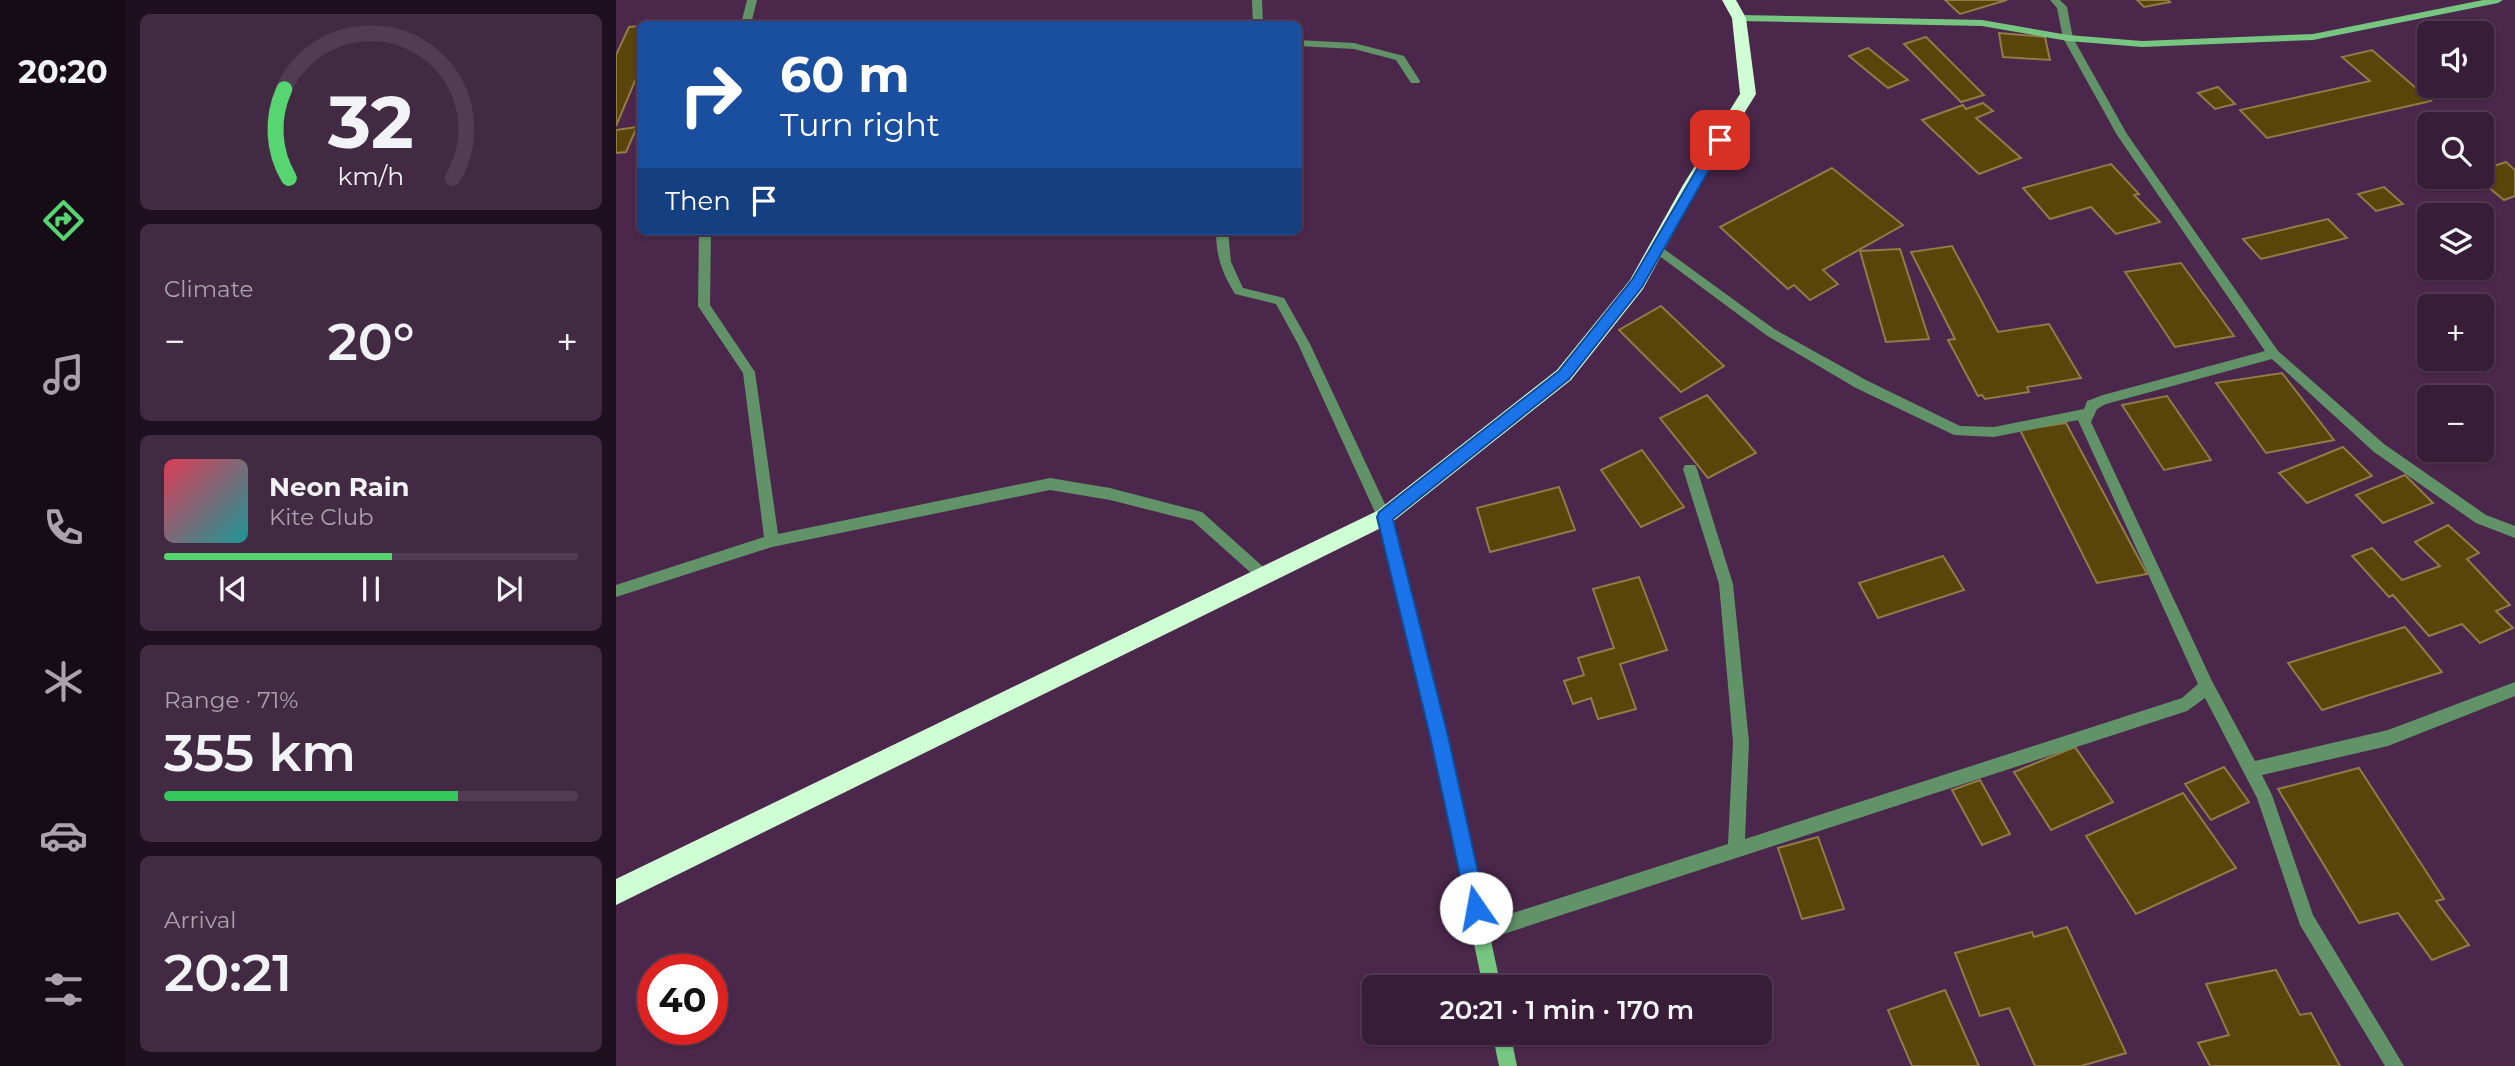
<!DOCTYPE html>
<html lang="en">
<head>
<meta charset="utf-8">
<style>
	:root { --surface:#381d38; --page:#432a43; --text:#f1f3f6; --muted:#aba2ae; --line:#523b53; --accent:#57d570 }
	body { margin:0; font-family:Montserrat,sans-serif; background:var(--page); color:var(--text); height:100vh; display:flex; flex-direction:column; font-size:26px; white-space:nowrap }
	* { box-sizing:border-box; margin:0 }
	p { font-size:23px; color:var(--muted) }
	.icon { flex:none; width:38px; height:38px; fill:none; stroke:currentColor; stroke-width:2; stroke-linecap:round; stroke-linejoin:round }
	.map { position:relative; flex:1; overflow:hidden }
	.drawer { display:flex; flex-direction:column; gap:14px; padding:14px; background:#1f101f; width:490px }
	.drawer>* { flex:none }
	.banner { position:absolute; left:21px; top:21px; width:665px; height:214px; border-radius:10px; box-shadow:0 2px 5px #0004,0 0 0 2px var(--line); background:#1a4fa0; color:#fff; overflow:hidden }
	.buttons { position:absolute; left:1801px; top:21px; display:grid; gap:14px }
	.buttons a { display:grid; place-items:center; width:77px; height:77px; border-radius:10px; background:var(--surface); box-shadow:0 2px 5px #0004,0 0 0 2px var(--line); font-size:35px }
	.speed { position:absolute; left:21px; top:954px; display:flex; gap:14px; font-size:35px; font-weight:700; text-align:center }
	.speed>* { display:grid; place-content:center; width:91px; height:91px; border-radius:50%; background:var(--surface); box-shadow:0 2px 5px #0004,0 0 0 2px var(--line); line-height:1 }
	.speed .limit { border:10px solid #d22; background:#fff; color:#111 }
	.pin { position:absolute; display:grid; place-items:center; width:60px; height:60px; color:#fff; margin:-30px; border-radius:14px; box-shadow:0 4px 10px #0006 }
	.me { position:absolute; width:77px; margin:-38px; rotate:348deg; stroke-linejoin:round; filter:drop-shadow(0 0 5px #0008) }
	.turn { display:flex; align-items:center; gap:24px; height:147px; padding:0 28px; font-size:32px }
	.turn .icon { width:91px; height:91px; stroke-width:2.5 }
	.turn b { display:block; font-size:49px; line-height:60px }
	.then { display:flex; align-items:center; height:66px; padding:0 28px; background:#0003; gap:14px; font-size:26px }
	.big { font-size:52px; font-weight:600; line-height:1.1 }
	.drawer .tile { flex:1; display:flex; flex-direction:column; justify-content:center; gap:10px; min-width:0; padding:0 24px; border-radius:10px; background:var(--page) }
	.drawer .dial { align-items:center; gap:0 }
	.dial svg { height:182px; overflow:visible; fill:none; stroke:var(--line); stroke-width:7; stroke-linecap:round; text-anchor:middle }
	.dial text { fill:var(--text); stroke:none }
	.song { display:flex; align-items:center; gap:21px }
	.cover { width:84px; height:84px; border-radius:10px; background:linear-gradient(135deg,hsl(350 70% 55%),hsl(180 70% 35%)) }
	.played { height:7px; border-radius:4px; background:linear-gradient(90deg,var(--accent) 55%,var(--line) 55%) }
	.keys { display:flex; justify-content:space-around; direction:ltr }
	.heat { display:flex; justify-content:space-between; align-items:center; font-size:38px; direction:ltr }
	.charge { height:10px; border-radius:5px; background:linear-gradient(90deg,#34c759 71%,var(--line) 0) }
	.trip { position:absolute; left:746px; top:975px; width:410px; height:70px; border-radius:10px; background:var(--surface); box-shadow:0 2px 5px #0004,0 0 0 2px var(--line); font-weight:600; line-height:70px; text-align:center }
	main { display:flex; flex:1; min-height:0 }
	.tab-bar { display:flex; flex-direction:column; width:126px; justify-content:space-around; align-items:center; background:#160c16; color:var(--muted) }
	.tab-bar .icon { width:49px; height:49px }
	.tab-bar .selected { color:var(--accent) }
	.tab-bar b { font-size:32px; color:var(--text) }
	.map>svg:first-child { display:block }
</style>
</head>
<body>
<main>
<nav class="tab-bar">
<b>20:20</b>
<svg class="icon selected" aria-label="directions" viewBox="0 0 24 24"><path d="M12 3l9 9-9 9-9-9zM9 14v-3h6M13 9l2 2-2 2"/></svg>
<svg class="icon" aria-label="music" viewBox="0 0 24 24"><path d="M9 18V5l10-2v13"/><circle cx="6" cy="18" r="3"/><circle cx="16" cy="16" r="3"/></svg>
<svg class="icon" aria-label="phone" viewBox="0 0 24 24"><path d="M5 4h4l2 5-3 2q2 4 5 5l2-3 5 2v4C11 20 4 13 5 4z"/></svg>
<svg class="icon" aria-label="climate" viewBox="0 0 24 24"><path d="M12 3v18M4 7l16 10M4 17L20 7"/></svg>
<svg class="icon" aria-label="car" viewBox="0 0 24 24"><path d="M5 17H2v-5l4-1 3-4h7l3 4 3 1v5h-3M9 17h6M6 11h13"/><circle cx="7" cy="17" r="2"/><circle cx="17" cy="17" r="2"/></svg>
<svg class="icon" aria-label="filters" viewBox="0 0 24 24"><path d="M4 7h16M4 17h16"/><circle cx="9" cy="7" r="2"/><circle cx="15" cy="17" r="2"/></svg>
</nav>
<section class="drawer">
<div class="tile dial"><svg viewBox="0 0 100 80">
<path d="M14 69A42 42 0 1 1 86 69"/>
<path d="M14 69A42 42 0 0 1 12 30" stroke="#57d570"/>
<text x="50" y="56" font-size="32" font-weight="700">32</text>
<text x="50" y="72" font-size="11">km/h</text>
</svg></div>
<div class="tile"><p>Climate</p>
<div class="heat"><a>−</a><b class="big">20°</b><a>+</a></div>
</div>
<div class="tile">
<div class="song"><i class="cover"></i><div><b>Neon Rain</b><p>Kite Club</p></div></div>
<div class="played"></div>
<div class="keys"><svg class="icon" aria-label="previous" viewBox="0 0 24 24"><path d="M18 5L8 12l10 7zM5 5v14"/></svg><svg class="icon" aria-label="pause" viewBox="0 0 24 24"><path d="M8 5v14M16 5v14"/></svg><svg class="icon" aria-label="next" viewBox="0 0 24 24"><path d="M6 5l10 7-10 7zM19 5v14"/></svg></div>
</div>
<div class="tile"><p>Range · 71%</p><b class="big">355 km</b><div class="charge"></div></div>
<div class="tile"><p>Arrival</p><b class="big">20:21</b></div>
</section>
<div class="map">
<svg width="1899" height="1066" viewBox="0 0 1899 1066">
	<rect width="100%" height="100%" fill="#4b274b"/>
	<g fill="#59440a" stroke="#917b46" stroke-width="2">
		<polygon points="1329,0 1391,0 1344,14"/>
		<polygon points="1521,0 1552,0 1554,2 1528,7"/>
		<polygon points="24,26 24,69 0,126 0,55 13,27"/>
		<polygon points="1383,33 1429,37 1434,60 1387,57"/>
		<polygon points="1310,37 1368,95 1345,102 1288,44"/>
		<polygon points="1252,48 1292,80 1272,88 1233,56"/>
		<polygon points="1756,50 1815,101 1651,138 1624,110 1754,81 1726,57"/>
		<polygon points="1602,87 1619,104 1599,109 1582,93"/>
		<polygon points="1367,103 1377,111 1360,118 1405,158 1363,174 1306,120 1347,105 1350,109"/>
		<polygon points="21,127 10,152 0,153 0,130"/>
		<polygon points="1890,162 1899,170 1899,196 1888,200 1860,177 1866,177 1866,170"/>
		<polygon points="1495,164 1523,194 1518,195 1544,222 1500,234 1475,207 1434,219 1407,188"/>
		<polygon points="1216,168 1287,225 1207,270 1222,284 1194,300 1178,285 1172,289 1104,227"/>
		<polygon points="1768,187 1787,204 1760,211 1742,194"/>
		<polygon points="1712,219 1731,238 1645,259 1627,239"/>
		<polygon points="1336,246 1382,332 1433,324 1465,378 1411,387 1413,392 1369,399 1366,395 1362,396 1332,340 1339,339 1295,252"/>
		<polygon points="1284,249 1313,339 1270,342 1244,251"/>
		<polygon points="1565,263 1618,336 1559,347 1509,272"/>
		<polygon points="1045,306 1108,366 1065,392 1003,330"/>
		<polygon points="1666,373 1718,440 1650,453 1600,383"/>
		<polygon points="1091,395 1140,453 1092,478 1044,418"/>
		<polygon points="1551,396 1595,460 1548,470 1506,405"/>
		<polygon points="1450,423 1531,574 1481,583 1404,430"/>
		<polygon points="1727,447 1756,476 1691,503 1663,473"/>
		<polygon points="1026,450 1068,507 1025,527 985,470"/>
		<polygon points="1789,475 1817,503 1767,523 1740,495"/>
		<polygon points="943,487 959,530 874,552 861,508"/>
		<polygon points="1832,525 1863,553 1851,559 1894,605 1880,611 1897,628 1864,643 1846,624 1813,636 1777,595 1773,597 1736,556 1756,548 1786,580 1824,566 1799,542"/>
		<polygon points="1327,556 1348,590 1262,618 1243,583"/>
		<polygon points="1023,577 1051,650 1004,664 1020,709 982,719 975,698 957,704 948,681 968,675 962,658 998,648 977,589"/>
		<polygon points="1789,627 1826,672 1706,710 1672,663"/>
		<polygon points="1459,747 1497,802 1435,830 1398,772"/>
		<polygon points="1608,767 1633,802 1595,820 1569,784"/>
		<polygon points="1743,768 1828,899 1820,901 1853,945 1816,960 1782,913 1743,923 1662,789"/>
		<polygon points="1364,780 1394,834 1366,845 1336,790"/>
		<polygon points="1567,793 1620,868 1520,914 1470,836"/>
		<polygon points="1202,837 1228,909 1186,919 1162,848"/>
		<polygon points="1451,927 1510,1053 1465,1066 1419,1066 1393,1008 1364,1016 1339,953 1416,932 1418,937"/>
		<polygon points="1660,970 1684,1015 1695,1013 1724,1066 1594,1066 1582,1043 1613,1035 1590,984"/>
		<polygon points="1329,990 1363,1066 1296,1066 1272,1010"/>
	</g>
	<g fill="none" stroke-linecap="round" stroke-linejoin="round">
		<g fill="#619268" fill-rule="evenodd">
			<polygon points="131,0 141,0 135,24 125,24"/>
			<polygon points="636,0 646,0 647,24 637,24"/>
			<polygon points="1434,0 1444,0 1451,7 1457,38 1511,134 1662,351 1768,444 1870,515 1899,526 1899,538 1860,523 1758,452 1656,359 1490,404 1481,409 1475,422 1596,681 1639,761 1772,730 1899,682 1899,696 1772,746 1646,775 1656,795 1697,915 1788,1066 1769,1066 1684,925 1641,798 1589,698 1571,711 866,941 860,938 857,932 860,926 866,923 1112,844 1117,742 1103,584 1067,469 1069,465 1079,465 1081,469 1117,584 1133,742 1129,839 1566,698 1582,684 1462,420 1378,437 1338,435 1240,388 1150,335 1034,249 1040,245 1044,246 1158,329 1250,380 1344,426 1378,427 1468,409 1471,401 1487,395 1649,351 1501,135 1447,38 1441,8"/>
			<polygon points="682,40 738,43 788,56 804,81 803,83 795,83 780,60 738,49 682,46"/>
			<polygon points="83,231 95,231 94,305 139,372 162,534 434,478 494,488 586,512 654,573 656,577 654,581 649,583 644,581 577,521 494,500 434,490 156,547 0,597 0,585 148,537 127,373 82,306"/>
			<path d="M 600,231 L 612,231 L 615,262 L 627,288 L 668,298 L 694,344 L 775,517 L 773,521 L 763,521 L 682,344 L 660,304 L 619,294 C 606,273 600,256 600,231 Z"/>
		</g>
		<g fill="#76c681" fill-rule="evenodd">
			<polygon points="1867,0 1887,0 1882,3 1697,40 1526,47 1452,41 1366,26 1123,21 1118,18 1123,15 1366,20 1452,35 1526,41 1697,34"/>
			<polygon points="768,511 773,513 775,517 831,736 885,987 867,987 815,736 761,517 763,513"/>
			<polygon points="876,1032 894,1032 901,1066 883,1066"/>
		</g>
		<polygon fill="#d0fed4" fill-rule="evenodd" points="1106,0 1120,0 1130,18 1140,94 1083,186 1027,289 955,380 775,523 0,905 0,879 761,511 941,370 1014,280 1067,185 1124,94 1116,18"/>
	</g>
	<polygon fill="#1a73e8" stroke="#114b97" stroke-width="2" points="1104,136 1110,140 1026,287 953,379 777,519 832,736 870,908 867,915 860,918 854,915 851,908 814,736 761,517 763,512 943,371 1016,280 1098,140"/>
</svg>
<div class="buttons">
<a><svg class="icon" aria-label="sound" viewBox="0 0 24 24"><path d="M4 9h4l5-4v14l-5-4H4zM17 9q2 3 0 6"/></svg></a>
<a><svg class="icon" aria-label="search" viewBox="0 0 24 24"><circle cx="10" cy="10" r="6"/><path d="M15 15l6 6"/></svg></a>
<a><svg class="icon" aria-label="layers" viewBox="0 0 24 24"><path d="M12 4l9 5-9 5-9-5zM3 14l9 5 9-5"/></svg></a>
<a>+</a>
<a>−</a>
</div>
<div class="speed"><div class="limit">40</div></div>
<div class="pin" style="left:1104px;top:140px;background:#d93025"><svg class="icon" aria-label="arrive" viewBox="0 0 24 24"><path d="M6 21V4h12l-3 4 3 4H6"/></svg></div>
<svg class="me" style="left:860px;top:908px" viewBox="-20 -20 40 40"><circle r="19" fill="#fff"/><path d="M0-13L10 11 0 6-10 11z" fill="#1a73e8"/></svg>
<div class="trip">20:21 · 1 min · 170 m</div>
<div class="banner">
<div class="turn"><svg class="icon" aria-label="right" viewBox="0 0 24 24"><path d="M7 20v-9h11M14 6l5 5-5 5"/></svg><div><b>60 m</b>Turn right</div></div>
<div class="then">Then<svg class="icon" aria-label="arrive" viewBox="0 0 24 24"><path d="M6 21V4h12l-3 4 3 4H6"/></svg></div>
</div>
</div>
</main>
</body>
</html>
